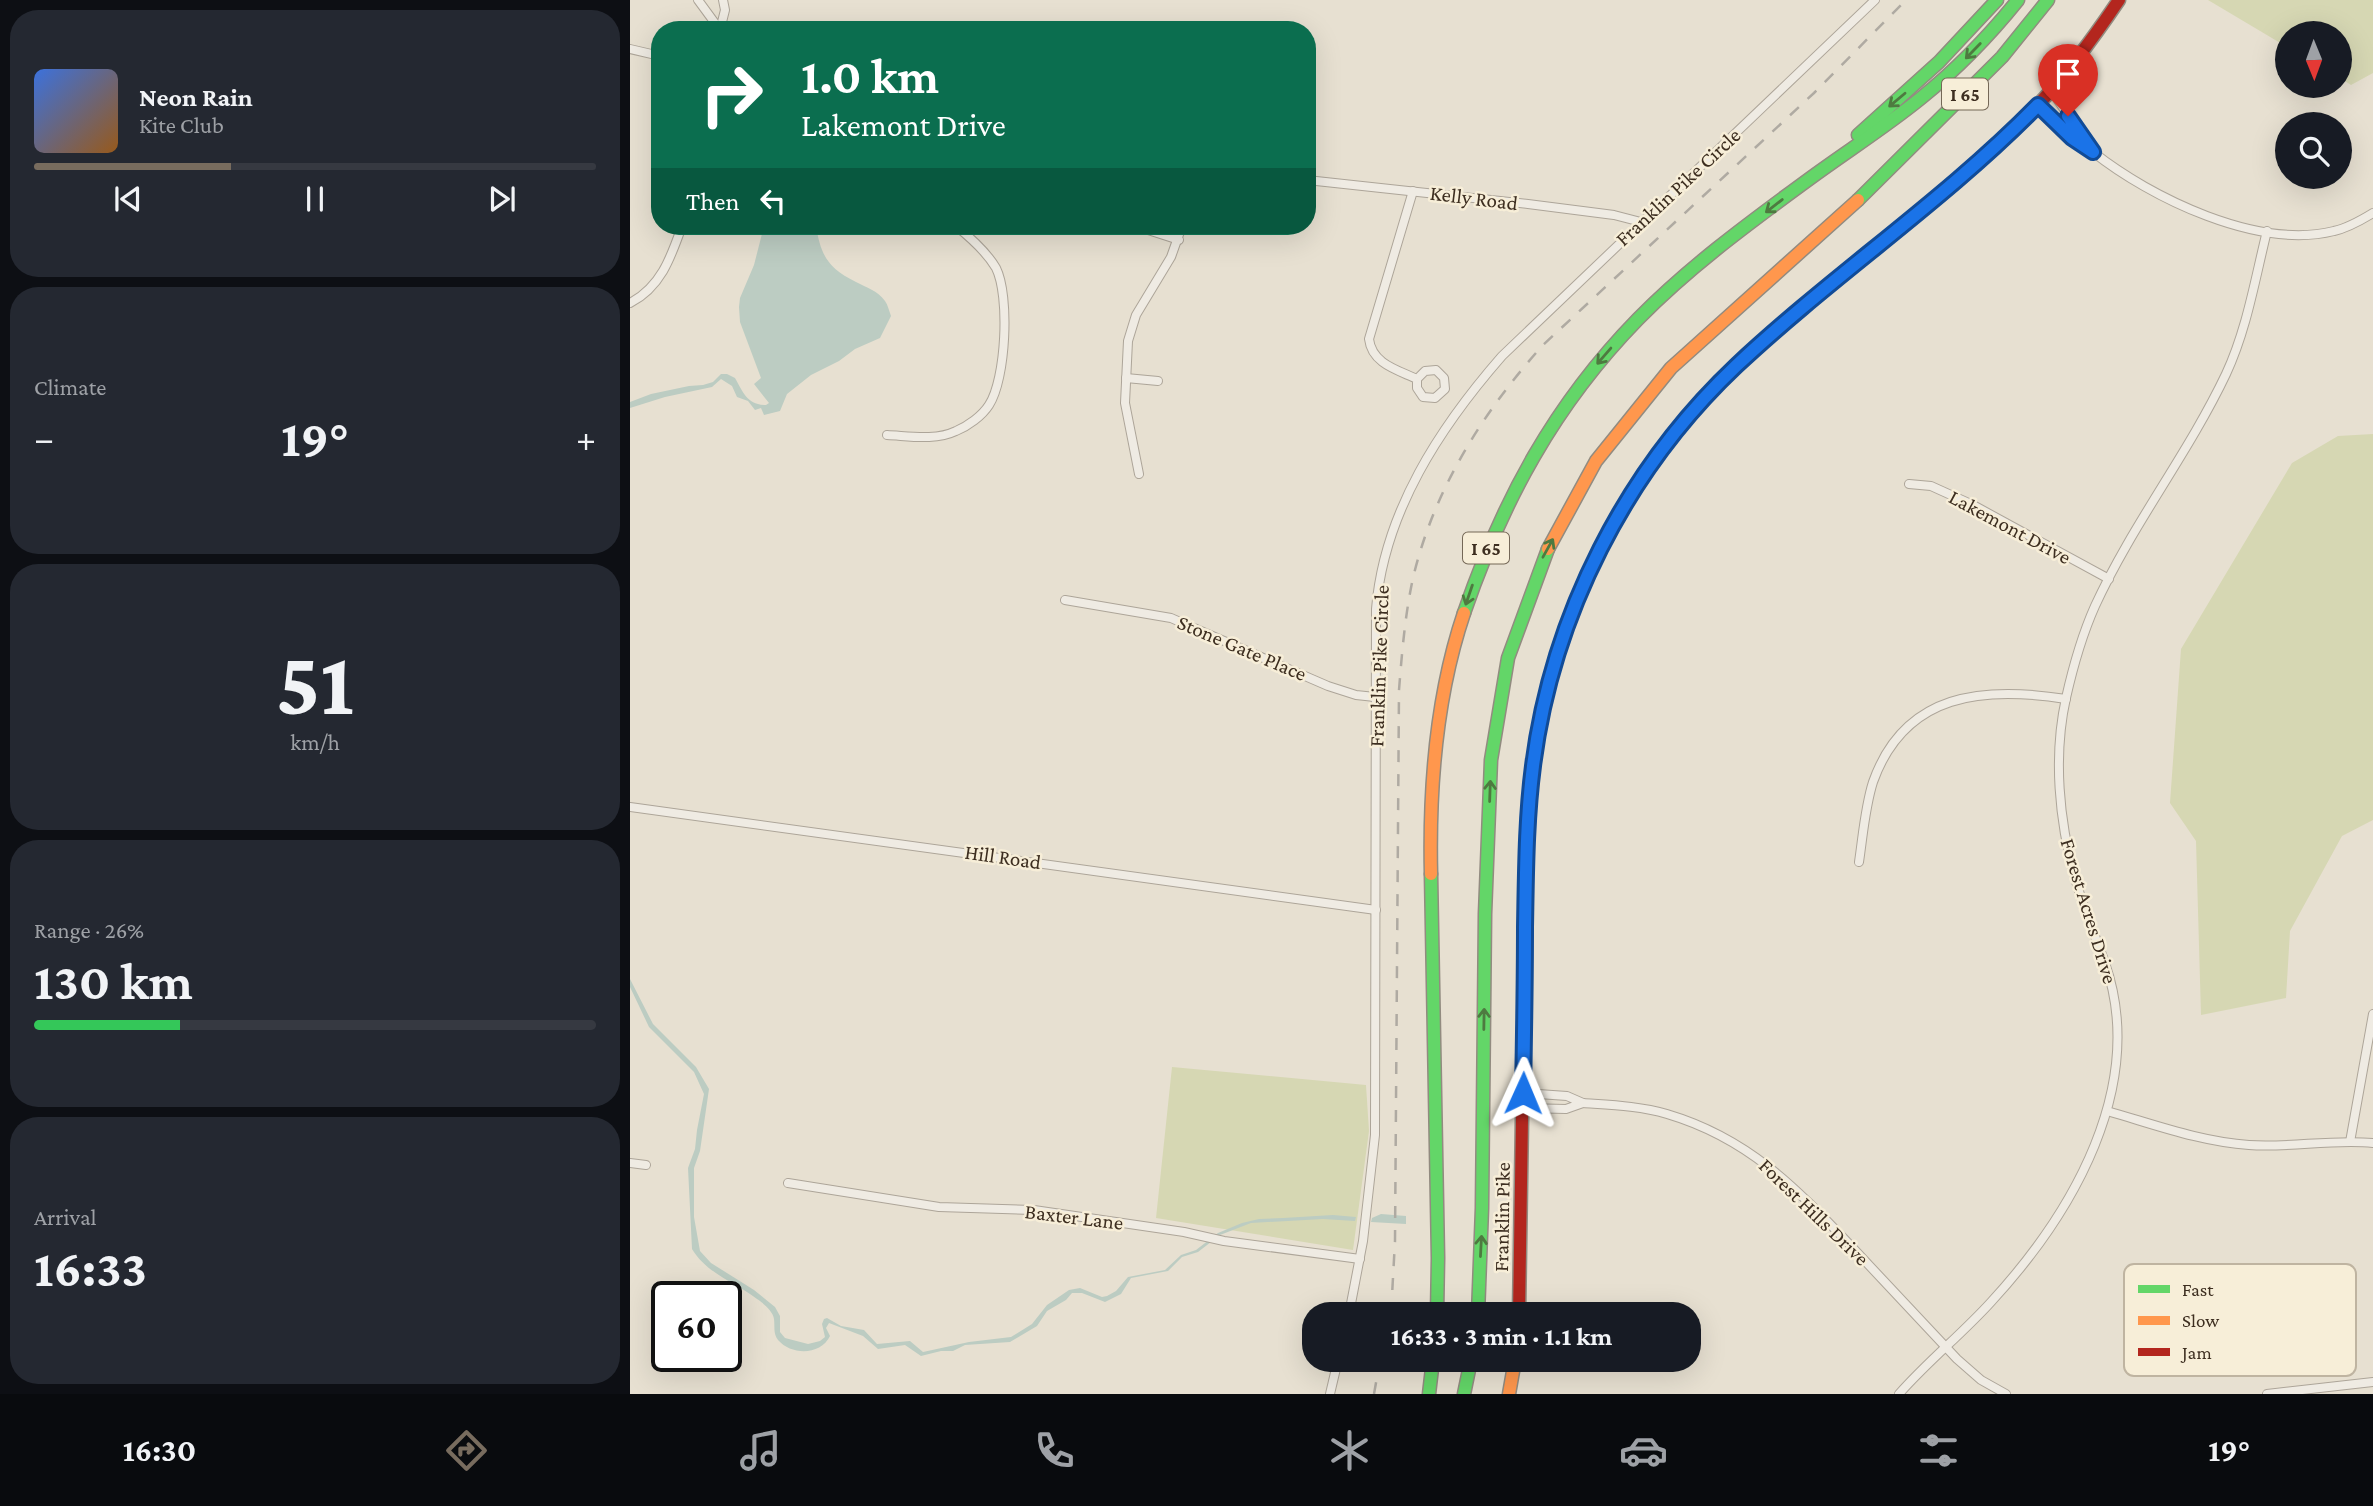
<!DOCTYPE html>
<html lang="en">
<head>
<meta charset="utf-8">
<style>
	:root { --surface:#171b24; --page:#242831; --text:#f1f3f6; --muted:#9ea1a6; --line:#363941; --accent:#786c5e }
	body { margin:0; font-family:"Crimson Pro",serif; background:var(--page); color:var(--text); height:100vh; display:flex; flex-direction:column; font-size:26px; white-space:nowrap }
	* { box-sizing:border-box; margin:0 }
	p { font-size:23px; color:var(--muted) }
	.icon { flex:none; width:38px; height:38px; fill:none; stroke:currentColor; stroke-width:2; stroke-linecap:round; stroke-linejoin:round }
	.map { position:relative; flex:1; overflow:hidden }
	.side { display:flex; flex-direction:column; gap:10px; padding:10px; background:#0d0f14; width:630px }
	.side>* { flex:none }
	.guide { position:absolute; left:21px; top:21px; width:665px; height:214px; border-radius:28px; box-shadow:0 7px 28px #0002; background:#0b6e4f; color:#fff; overflow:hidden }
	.needle { width:46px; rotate:179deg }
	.fabs { position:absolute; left:1645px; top:21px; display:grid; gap:14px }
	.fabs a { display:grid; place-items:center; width:77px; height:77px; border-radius:50%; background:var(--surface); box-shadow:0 7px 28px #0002; font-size:35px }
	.speed { position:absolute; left:21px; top:1281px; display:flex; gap:14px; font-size:35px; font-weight:700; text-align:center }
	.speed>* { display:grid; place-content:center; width:91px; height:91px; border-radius:50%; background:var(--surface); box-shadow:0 7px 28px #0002; line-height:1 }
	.speed .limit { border:4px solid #111; border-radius:10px; background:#fff; color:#111 }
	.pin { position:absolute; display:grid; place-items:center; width:60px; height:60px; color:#fff; margin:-72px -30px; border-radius:50% 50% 50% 0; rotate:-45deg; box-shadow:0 0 7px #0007 }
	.pin .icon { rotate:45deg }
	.me { position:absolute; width:77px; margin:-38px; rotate:1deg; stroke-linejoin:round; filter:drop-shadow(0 0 5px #0008) }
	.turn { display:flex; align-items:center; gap:24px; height:147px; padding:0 35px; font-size:32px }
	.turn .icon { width:91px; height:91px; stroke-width:2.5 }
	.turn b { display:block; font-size:49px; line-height:60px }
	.then { display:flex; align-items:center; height:66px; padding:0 35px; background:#0003; gap:14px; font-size:26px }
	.big { font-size:52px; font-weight:700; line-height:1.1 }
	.side .tile { flex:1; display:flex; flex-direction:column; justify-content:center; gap:10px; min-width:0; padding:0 24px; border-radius:28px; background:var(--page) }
	.side .dial { align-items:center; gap:0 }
	.dial b { font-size:91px; line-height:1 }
	.song { display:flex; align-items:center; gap:21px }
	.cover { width:84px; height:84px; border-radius:10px; background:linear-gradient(135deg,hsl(220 70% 55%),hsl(30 70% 35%)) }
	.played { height:7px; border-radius:4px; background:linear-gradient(90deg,var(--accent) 35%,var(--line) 35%) }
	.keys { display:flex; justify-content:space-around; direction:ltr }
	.heat { display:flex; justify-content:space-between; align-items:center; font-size:38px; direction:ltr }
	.charge { height:10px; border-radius:5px; background:linear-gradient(90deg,#34c759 26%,var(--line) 0) }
	.trip { position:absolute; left:672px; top:1302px; width:399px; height:70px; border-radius:28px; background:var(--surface); box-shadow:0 7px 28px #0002; font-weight:700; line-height:70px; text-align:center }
	.tabs { display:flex; height:112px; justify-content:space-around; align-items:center; background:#090b0e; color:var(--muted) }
	.tabs .icon { width:49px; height:49px }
	.tabs .active { color:var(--accent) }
	.tabs b { font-size:32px; color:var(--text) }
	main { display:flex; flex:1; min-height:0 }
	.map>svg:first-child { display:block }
</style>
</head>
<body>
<main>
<section class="side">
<div class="tile">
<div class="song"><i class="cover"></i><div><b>Neon Rain</b><p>Kite Club</p></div></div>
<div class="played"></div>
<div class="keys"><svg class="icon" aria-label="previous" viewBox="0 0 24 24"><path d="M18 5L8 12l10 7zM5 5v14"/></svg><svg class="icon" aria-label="pause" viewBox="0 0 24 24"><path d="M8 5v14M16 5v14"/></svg><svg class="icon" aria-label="next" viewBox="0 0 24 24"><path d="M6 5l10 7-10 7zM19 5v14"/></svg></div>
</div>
<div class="tile"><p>Climate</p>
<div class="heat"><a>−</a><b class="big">19°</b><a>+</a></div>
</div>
<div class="tile dial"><b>51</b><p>km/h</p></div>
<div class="tile"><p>Range · 26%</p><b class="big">130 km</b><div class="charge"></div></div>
<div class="tile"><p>Arrival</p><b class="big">16:33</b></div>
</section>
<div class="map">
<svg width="1743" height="1394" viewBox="0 0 1743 1394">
	<rect width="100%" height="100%" fill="#e7e0d1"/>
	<g fill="#d6d7b3">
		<polygon points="1578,0 1743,0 1743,73 1721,85 1710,78 1710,33 1657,33 1657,47"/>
		<polygon points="1743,434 1743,820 1712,836 1660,931 1656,998 1571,1015 1566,841 1540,803 1551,649 1662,463 1708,436"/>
		<polygon points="542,1067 736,1085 739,1131 723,1250 526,1218"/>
	</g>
	<g fill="#bcccc2">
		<path d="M 134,226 L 186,226 C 191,256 198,268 226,282 C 237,288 247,290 255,301 C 258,305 259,311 261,316 L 250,338 L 225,349 L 209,361 L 181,375 L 157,394 L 150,411 L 134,415 L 131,408 L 125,410 L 118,401 L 107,397 L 102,386 L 91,379 L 82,387 L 35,397 L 0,408 L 0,402 L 21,394 L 59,386 L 73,385 L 83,382 L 91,374 L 97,374 L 105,378 C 113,392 117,405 136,405 L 139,403 L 124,384 L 131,378 L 110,322 L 109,307 L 110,298 L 124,265 Z"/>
		<path d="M 0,979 L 23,1024 L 66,1067 L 79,1089 L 70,1151 L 64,1168 L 64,1217 L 70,1251 L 81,1263 L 124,1290 L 145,1307 L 150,1316 L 150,1332 L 155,1338 L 178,1344 L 190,1341 L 195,1337 L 192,1324 L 194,1319 L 197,1318 L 211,1326 L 234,1330 L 247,1344 L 280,1341 L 293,1352 L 339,1342 L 381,1337 L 402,1324 L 417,1305 L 439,1290 L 450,1288 L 472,1297 L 477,1296 L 486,1291 L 498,1277 L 535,1270 L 551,1255 L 566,1250 L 588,1233 L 612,1223 L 629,1219 L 653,1218 L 703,1215 L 726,1217 L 725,1221 L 693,1219 L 621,1223 L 590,1235 L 568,1252 L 552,1257 L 538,1271 L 501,1278 L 491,1294 L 475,1302 L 452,1293 L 442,1293 L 436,1300 L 417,1311 L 407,1326 L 380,1342 L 335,1345 L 323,1351 L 311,1351 L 291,1356 L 275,1345 L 248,1349 L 233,1336 L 199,1323 L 196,1328 L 200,1336 C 191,1355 162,1356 148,1340 C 143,1333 145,1327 144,1319 C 143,1311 133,1303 127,1299 C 105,1282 77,1274 62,1249 L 58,1168 L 65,1149 L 67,1130 L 74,1094 L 64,1072 L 19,1027 L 0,987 Z"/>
		<polygon points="751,1214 776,1216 776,1224 741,1222 742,1218"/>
	</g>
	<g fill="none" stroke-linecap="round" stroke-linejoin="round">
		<defs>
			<g id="street">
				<polyline points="68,0 90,30"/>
				<polyline points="90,30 95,10 93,0"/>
				<polyline points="0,49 30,56"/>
				<polyline points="1407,105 1442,138 1463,152 1421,90"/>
				<path d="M 1463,152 C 1521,198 1628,250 1704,231 C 1718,228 1730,221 1743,213"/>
				<polyline points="677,180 898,204 984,215 1011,222"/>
				<path d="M 783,191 L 739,339 C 742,364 768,370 787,379 L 787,388 L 793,397 L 805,398 L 815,389 L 814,378 L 806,370 L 795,371 L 787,379"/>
				<polyline points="515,229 549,240"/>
				<path d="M 0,303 C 31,287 41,257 52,226"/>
				<polyline points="496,378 528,381"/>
				<path d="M 257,435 C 279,436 305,441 326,431 C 338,426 352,416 359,405 C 376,379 380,296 366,268 C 356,251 341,238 326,226"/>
				<polyline points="509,474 495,403 498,341 506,315 541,257 552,226"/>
				<polyline points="1279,484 1301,486 1343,505 1479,579"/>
				<polyline points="435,600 541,618 698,686 726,695 745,697"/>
				<polyline points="0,807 746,910"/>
				<path d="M 1229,862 C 1233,835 1235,807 1243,782 C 1275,692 1354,686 1436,699"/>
				<path d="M 953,1103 C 981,1105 1010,1106 1037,1114 C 1118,1138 1165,1187 1221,1246 C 1256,1283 1291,1321 1327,1359 L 1351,1380 L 1376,1394"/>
				<polyline points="893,1108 936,1109 953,1103 937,1096 893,1093"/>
				<path d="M 1477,1111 C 1523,1124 1571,1142 1619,1145 C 1660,1148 1701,1139 1743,1143"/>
				<polyline points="1720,1142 1743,1014"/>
				<polyline points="0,1163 16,1165"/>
				<polyline points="158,1183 309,1207 404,1210 554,1232 594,1241 730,1259"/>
				<path d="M 719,1314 L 733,1241 L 745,1135 L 746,609 C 754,512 810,427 872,356 L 1245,0"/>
				<polyline points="700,1394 708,1360"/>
				<path d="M 1269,1394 C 1298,1361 1332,1334 1361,1302 C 1442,1214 1518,1086 1475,963 C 1465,935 1453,907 1445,878 C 1429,821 1423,756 1436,698 C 1443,667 1452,635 1465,606 C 1502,525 1558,454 1596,374 C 1617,329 1625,279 1637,231"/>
				<polyline points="1637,1394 1743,1382"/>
			</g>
			<g id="fast">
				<polyline points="1228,135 1309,62 1367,0"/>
				<polyline points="1228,200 1372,57 1418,0"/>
				<path d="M 834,613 C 873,500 924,405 1008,319 C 1057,269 1115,226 1171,185 C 1211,155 1253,129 1291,98 C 1327,69 1359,36 1388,0"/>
				<polyline points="801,874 808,1258 807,1314"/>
				<path d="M 894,988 C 895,918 893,847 902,777 C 917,645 972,519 1057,417 C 1104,362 1161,316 1217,270"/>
				<polyline points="848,1314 852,1208 855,914 861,760 878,658 918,549"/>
				<polyline points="799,1394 803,1360"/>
				<polyline points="834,1394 841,1360"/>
			</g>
			<g id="slow">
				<polyline points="918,549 966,461 1041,368 1228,200"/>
				<path d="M 801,874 C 799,787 806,696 834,613"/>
				<polyline points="879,1394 885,1360"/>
			</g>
			<g id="jam">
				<path d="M 1217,270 C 1282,218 1349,166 1407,106 C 1438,73 1464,37 1489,0"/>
				<polyline points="889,1314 894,988"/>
			</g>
		</defs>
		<use href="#street" stroke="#ada599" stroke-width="10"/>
		<use href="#fast" stroke="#928b80" stroke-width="15"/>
		<use href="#slow" stroke="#928b80" stroke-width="15"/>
		<use href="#jam" stroke="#928b80" stroke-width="15"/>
		<use href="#street" stroke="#efebe3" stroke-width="8"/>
		<use href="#fast" stroke="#63d668" stroke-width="12"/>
		<use href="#slow" stroke="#ff974d" stroke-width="12"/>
		<use href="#jam" stroke="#b3261e" stroke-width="12"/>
		<g stroke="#afaaa2" stroke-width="2.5" stroke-dasharray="12 12" stroke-linecap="butt">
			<path d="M 761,1314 L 765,1241 L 769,690 C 772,652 775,615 783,578 C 804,489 853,412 913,345 L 1184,93 L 1276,0"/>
			<polyline points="744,1394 750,1360"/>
		</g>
	</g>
	<defs><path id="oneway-shaft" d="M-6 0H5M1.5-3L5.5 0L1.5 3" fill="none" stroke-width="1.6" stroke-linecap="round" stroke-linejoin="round" transform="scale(1.75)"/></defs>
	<g stroke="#4e7a40">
		<use href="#oneway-shaft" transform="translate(1343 51) rotate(134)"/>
		<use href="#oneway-shaft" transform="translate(1267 100) rotate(140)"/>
		<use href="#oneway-shaft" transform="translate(1144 206) rotate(142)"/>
		<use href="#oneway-shaft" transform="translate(974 356) rotate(131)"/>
		<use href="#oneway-shaft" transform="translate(918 548) rotate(-61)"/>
		<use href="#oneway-shaft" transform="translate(839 595) rotate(109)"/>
		<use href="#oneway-shaft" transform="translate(860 791) rotate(-88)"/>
		<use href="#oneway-shaft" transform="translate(854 1019) rotate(-89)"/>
		<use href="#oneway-shaft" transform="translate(851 1246) rotate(-87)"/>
	</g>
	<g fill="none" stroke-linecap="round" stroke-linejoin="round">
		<defs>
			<path id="route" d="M 893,1093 C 894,1038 895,982 895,927 C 896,873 896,820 903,766 C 922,616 996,470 1106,366 C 1203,275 1315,200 1408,105 L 1442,138 L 1463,152 L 1438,116"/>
		</defs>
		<use href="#route" stroke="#114b97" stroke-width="18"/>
		<use href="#route" stroke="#1a73e8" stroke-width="12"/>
	</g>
	<g text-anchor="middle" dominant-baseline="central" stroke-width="5" stroke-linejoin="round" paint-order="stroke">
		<g fill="#f7eed8" stroke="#756857" stroke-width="2">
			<rect x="1312" y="78.5" width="46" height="31" rx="5"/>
			<rect x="833" y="532.5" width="46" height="31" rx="5"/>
		</g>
		<g font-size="19" font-weight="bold" fill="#3d2e20">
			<text x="1335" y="94">I 65</text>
			<text x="856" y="548">I 65</text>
		</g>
		<g font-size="21" fill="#3d2e20" stroke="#f7eed8">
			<text transform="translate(1048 187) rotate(-43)">Franklin Pike Circle</text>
			<text transform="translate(844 198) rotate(7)">Kelly Road</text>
			<text transform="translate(1380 527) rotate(28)">Lakemont Drive</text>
			<text transform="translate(612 648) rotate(23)">Stone Gate Place</text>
			<text transform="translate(749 666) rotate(-88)">Franklin Pike Circle</text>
			<text transform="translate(373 857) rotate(8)">Hill Road</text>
			<text transform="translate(1459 911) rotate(73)">Forest Acres Drive</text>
			<text transform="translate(1184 1212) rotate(44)">Forest Hills Drive</text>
			<text transform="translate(444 1217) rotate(7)">Baxter Lane</text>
			<text transform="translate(872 1217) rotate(-89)">Franklin Pike</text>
		</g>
	</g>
	<rect x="1494" y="1264" width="232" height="112" rx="10" fill="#f7eed8" stroke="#bfb4a1" stroke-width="2"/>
	<rect x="1508" y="1285" width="32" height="8" fill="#63d668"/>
	<rect x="1508" y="1316" width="32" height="9" fill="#ff974d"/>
	<rect x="1508" y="1348" width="32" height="8" fill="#b3261e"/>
	<g font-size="19" fill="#3d2e20">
		<text x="1552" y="1296">Fast</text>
		<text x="1552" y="1327">Slow</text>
		<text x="1552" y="1359">Jam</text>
	</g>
</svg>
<div class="fabs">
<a><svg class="needle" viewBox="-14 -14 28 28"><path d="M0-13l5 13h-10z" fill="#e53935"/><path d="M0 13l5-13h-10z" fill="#9ea1a6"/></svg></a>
<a><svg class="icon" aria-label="search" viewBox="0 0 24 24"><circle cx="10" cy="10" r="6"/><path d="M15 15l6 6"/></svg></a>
</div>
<div class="speed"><div class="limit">60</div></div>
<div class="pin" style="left:1438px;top:116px;background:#d93025"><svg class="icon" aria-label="arrive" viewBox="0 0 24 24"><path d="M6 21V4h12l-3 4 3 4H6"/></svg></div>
<svg class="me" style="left:893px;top:1093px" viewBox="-20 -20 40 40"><path d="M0-17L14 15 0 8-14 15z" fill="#1a73e8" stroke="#fff" stroke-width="4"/></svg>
<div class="trip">16:33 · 3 min · 1.1 km</div>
<div class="guide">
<div class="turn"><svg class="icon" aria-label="right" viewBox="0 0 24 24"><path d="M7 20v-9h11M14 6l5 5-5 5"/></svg><div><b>1.0 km</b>Lakemont Drive</div></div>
<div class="then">Then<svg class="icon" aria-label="left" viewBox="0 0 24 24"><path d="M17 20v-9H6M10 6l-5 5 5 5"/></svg></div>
</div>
</div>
</main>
<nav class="tabs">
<b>16:30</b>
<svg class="icon active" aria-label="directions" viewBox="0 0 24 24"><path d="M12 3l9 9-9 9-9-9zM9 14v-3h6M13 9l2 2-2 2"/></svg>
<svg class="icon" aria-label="music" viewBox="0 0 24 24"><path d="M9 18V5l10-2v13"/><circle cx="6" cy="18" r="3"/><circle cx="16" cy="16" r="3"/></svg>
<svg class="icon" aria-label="phone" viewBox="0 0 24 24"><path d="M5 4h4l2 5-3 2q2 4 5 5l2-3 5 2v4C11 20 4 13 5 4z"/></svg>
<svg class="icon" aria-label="climate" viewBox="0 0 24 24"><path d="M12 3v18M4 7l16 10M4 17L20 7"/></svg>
<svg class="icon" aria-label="car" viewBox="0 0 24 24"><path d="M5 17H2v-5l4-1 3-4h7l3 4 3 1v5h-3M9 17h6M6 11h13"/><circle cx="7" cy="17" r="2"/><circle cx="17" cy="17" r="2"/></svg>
<svg class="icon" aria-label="filters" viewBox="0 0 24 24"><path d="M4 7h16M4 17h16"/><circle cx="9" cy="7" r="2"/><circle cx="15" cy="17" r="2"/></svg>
<b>19°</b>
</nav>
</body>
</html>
